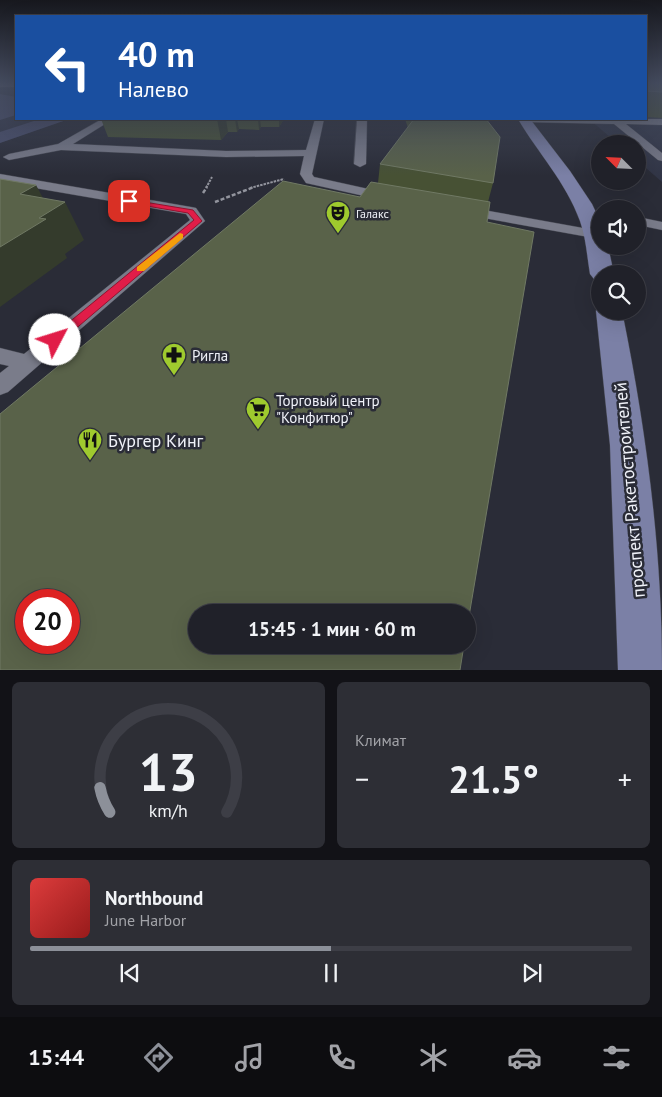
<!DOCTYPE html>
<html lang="ru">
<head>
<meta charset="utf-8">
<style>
	:root { --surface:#202129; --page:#2d2e35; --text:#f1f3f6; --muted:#a2a3a8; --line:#3d3e46; --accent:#8c9099 }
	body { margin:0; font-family:"PT Sans",sans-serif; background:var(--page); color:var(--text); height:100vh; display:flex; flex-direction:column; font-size:19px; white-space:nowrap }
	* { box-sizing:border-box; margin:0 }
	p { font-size:16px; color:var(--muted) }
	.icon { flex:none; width:28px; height:28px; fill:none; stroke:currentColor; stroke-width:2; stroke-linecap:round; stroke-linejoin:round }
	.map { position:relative; height:670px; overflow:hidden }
	.details { display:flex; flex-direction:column; gap:12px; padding:12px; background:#121217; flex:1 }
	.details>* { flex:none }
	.top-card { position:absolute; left:15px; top:15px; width:632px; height:105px; border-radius:0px; box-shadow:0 5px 20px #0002,0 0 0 1px var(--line); background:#1a4fa0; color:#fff; overflow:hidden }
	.needle { width:32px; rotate:294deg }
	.tools { position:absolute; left:591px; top:135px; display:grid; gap:10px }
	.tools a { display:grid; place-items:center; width:55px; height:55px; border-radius:50%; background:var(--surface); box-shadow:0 5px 20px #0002,0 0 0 1px var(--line); font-size:25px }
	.speed { position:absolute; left:15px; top:589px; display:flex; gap:10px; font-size:25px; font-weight:700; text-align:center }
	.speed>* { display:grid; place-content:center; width:65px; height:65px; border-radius:50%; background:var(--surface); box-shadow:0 5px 20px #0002,0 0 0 1px var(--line); line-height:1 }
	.speed .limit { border:8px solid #d22; background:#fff; color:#111 }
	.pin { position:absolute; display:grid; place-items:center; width:42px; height:42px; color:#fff; margin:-21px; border-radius:10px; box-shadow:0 2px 8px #0006 }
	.me { position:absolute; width:55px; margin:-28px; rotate:50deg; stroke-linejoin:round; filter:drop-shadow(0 0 4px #0008) }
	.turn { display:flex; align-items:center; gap:18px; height:105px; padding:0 20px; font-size:22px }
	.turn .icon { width:65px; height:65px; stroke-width:2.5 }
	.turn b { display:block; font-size:35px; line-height:42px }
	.big { font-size:38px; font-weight:600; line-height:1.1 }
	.details .card { flex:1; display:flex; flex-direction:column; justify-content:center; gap:8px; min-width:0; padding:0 18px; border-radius:8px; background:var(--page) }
	.details .dial { align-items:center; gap:0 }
	.dial svg { height:130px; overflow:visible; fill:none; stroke:var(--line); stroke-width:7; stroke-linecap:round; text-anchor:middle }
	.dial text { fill:var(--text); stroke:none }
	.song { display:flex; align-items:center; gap:15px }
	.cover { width:60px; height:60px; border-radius:8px; background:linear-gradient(135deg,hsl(0 70% 55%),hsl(0 70% 35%)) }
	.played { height:5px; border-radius:2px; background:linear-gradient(90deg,var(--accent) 50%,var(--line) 50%) }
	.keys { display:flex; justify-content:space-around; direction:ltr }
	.heat { display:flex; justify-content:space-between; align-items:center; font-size:28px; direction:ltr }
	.details .tiles { flex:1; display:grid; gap:12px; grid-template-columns:1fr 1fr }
	.card:last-child { grid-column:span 2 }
	.trip { position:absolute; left:188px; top:604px; width:288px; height:50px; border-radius:25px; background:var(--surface); box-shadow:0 5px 20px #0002,0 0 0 1px var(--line); font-weight:600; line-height:50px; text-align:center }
	.tab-bar { display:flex; height:80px; justify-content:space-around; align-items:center; background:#0d0d10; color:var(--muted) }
	.tab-bar .icon { width:35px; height:35px }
	.tab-bar .on { color:var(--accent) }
	.tab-bar b { font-size:22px; color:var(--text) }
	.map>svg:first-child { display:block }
</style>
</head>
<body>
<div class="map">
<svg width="662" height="670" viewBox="0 0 662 670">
	<rect width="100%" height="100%" fill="#2a2c37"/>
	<g fill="#323647">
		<polygon points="0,82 16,82 16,119 69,119 0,143"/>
		<polygon points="646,99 662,99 662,182 638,161 638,144 618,144 589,119 646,119"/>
	</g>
	<g fill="#494e6c">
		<polygon points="0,94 16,97 16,115 0,120"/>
		<polygon points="40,119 69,119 0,143 0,132"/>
	</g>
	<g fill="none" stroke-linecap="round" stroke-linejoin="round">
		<defs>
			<g id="lane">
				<rect x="0" y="83" width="16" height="4"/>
				<polygon points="102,119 113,119 73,144 226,151 306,150 315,119 324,119 312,174 314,177 391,194 398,198 391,202 306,183 300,174 304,156 226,157 61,150 9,160 3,157 9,154 58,144"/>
				<polygon points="357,119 367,119 366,164 360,167 354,164"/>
				<polygon points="519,119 662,119 662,125 626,124 662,153 662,161 658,160 614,124 524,122"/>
				<polygon points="0,174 191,207 196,208 205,221 8,392 0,395 0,373 9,366 0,364 0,348 24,354 190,220 186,214 0,182"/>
				<polygon points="461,206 594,230 599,231 600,236 594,238 456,213 454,210"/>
				<polygon points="638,217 662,222 662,230 638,225"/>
			</g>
			<g id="secondary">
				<path d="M 518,119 L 530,119 L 570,171 L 592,204 L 600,221 L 600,246 L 608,246 L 614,274 L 600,274 L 600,281 L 594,279 L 590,274 C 587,256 586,238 580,221 C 566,182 538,153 518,119 Z"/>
				<path d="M 600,305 L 600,311 L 622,311 C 646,429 662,549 662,670 L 618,670 L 610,445 L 596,311 Z"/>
			</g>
		</defs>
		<use href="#lane" stroke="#474953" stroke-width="1"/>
		<use href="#secondary" stroke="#474953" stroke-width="1"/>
		<g stroke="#92949d" stroke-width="2" stroke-dasharray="2.5 1" stroke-linecap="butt">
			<polyline points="206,188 212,177"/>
			<polyline points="250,188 284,179"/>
		</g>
		<g stroke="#92949d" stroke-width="2.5" stroke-dasharray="4 2" stroke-linecap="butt">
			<polyline points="203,193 207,187"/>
			<polyline points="215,202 254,187"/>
		</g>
		<use href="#lane" fill="#7a7c8a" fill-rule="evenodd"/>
		<use href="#secondary" fill="#7b80a6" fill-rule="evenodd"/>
	</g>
	<g fill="#475134">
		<polygon points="646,82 662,82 662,118 646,117"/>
		<polygon points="101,119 284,119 279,127 261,127 259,130 239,129 237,132 228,132 221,140 108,137"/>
		<polygon points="405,119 486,119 493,183 488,202 487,222 360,197 378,183 380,164 408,128"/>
	</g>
	<g fill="#343b2c">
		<polygon points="217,119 226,119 228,132 221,140"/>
		<polygon points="235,119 237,119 239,129 237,132"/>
		<polygon points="258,119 260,119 261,127 259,130"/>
		<polygon points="279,119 284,119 279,127"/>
		<polygon points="36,185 50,211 65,202 84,240 65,254 67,258 0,307 0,247 20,194"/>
	</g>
	<g fill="#596249" stroke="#707964" fill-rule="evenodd">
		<polygon points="646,82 662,82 662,92 646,91"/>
		<polygon points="414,119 486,119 500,137 493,183 380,164"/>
		<polygon points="0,179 36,185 20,194 65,202 39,218 46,219 0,247"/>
		<path d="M 283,181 L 360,197 L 371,182 L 490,202 L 487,222 L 534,232 L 466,634 L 466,612 L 196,612 L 196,645 L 464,645 L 460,670 L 0,670 L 0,414 ZM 26,600 L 69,600 L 69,642 L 26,642 Z"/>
	</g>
	<linearGradient id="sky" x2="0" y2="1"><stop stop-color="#17181e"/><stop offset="0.47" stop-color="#444b5e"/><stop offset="1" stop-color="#444b5e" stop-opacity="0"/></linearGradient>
	<rect width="662" height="176" fill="url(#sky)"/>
	<polygon fill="#e11d48" stroke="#92132f" points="126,199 193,210 202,221 59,343 51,343 50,340 51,337 194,220 188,213 129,203 126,202"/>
	<polygon fill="#f59e0b" points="180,233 183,234 183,238 144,271 137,271 137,267"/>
	<defs>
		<symbol id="theatre-pin" viewBox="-11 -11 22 30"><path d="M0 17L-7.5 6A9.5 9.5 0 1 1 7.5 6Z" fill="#9fca2e" stroke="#2a2c37"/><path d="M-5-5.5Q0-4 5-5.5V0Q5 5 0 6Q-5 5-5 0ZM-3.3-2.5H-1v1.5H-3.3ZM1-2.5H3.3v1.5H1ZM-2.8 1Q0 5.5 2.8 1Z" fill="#111"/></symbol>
		<symbol id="pharmacy-pin" viewBox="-11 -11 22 30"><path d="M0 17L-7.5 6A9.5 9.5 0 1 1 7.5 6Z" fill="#9fca2e" stroke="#2a2c37"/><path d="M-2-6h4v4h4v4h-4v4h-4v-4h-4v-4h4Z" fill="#111"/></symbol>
		<symbol id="supermarket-pin" viewBox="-11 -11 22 30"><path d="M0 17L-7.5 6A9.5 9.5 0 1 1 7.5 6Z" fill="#9fca2e" stroke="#2a2c37"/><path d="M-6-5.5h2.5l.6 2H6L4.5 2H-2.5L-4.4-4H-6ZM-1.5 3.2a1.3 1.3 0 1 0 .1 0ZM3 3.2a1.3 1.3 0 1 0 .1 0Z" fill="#111"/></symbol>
		<symbol id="restaurant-pin" viewBox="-11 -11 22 30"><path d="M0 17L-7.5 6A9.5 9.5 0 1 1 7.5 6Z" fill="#9fca2e" stroke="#2a2c37"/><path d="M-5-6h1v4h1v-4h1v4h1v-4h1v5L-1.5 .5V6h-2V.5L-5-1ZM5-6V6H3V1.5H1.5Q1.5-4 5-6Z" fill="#111"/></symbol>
	</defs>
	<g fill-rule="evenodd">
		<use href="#theatre-pin" x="324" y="199" width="28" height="38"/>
		<use href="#pharmacy-pin" x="160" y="341" width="28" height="38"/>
		<use href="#supermarket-pin" x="244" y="395" width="28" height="38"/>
		<use href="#restaurant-pin" x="76" y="426" width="28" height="38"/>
	</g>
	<g text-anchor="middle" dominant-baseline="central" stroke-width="5" stroke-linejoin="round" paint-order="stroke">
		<g font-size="12" fill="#eff1f8" stroke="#2a2c37" text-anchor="start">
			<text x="356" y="213">Галакс</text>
		</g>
		<g font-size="15" fill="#eff1f8" stroke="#2a2c37" text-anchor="start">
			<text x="192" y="355">Ригла</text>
			<text x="276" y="400">Торговый центр<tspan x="276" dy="17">"Конфитюр"</tspan></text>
		</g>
		<g font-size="18" fill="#eff1f8" stroke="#2a2c37" text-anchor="start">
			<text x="108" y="440">Бургер Кинг</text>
		</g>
		<g font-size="18" fill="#eff1f8" stroke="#2a2c37">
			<text transform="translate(629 490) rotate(-95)">проспект Ракетостроителей</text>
		</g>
	</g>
</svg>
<div class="tools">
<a><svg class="needle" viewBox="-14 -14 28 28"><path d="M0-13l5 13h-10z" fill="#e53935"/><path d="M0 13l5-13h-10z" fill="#a2a3a8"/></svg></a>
<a><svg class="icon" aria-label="sound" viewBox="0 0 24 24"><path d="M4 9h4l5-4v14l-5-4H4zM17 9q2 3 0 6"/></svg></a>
<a><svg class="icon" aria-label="search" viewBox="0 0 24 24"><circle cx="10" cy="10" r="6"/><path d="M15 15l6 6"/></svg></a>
</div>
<div class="speed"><div class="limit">20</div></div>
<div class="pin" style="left:129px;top:201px;background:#d93025"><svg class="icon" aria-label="arrive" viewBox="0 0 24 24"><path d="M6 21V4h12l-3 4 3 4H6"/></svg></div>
<svg class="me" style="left:55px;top:340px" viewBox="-20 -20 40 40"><circle r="19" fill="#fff"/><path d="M0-13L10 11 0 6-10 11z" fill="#e11d48"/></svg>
<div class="trip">15:45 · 1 мин · 60 m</div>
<div class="top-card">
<div class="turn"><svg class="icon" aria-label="left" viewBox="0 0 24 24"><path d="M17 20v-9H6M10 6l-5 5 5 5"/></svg><div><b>40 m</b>Налево</div></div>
</div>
</div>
<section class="details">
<div class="tiles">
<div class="card dial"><svg viewBox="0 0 100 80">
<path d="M14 69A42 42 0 1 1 86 69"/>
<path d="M14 69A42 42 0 0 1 8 54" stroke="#8c9099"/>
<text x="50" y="56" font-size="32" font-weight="700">13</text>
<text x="50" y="72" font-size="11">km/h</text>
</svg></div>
<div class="card"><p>Климат</p>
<div class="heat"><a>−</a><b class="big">21.5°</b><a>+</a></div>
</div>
<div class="card">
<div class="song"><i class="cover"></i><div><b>Northbound</b><p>June Harbor</p></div></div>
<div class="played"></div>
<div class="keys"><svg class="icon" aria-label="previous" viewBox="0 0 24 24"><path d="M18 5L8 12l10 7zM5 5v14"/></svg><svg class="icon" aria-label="pause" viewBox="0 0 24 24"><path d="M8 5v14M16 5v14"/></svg><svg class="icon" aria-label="next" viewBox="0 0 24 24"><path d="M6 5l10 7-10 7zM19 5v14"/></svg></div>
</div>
</div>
</section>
<nav class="tab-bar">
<b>15:44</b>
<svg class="icon on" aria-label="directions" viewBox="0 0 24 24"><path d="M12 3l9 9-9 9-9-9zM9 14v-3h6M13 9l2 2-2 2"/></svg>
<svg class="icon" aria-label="music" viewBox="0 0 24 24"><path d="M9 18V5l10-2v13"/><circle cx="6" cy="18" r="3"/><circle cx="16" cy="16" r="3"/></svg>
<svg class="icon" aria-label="phone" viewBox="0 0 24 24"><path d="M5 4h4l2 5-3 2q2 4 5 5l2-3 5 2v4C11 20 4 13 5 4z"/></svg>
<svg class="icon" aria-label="climate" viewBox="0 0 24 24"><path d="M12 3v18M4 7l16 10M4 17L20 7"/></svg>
<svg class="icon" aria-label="car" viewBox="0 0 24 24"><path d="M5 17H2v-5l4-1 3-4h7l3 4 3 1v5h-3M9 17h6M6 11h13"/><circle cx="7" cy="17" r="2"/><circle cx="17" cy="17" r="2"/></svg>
<svg class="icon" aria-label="filters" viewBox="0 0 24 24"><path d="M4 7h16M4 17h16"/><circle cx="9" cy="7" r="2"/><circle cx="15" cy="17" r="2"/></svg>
</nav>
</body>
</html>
